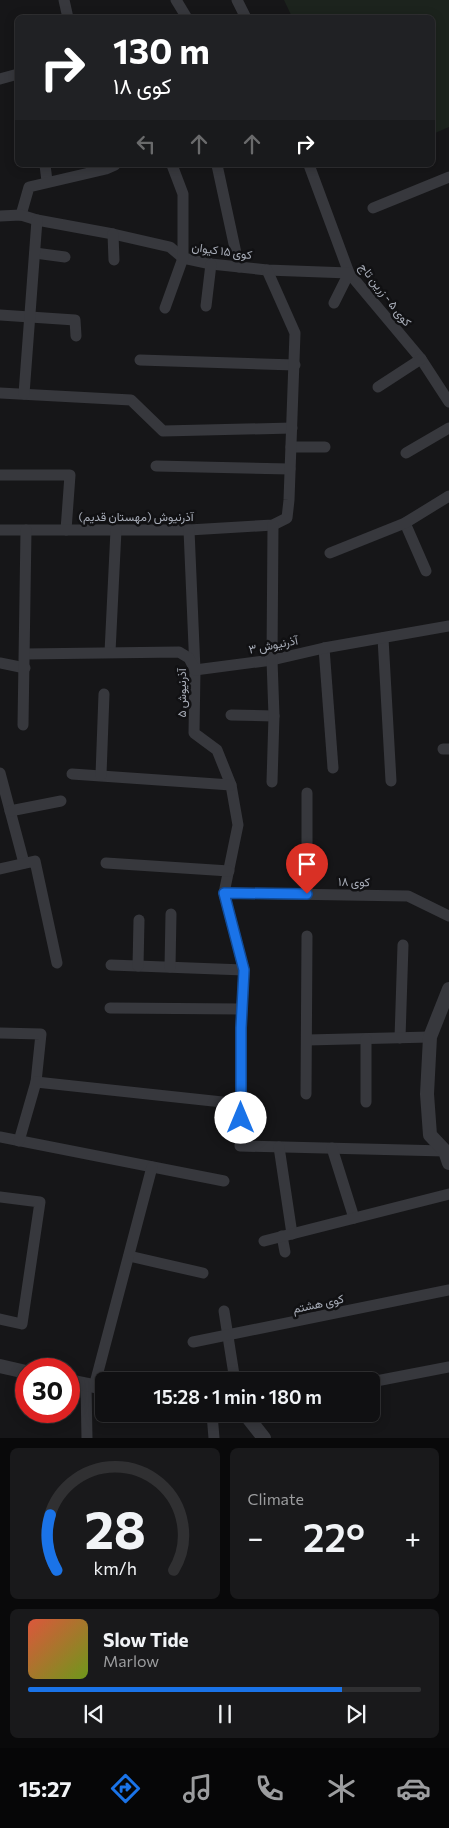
<!DOCTYPE html>
<html lang="en">
<head>
<meta charset="utf-8">
<style>
	:root { --surface:#101012; --page:#19191b; --text:#f1f3f6; --muted:#9c9d9f; --line:#303032; --accent:#1a73e8 }
	body { margin:0; font-family:Commissioner,Vazirmatn,sans-serif; background:var(--page); color:var(--text); height:100vh; display:flex; flex-direction:column; font-size:19px; white-space:nowrap }
	* { box-sizing:border-box; margin:0 }
	p { font-size:16px; color:var(--muted) }
	.icon { flex:none; width:28px; height:28px; fill:none; stroke:currentColor; stroke-width:2; stroke-linecap:round; stroke-linejoin:round }
	.map { position:relative; height:1438px; overflow:hidden }
	.side { display:flex; flex-direction:column; gap:10px; padding:10px; background:#09090a; flex:1 }
	.side>* { flex:none }
	.top-card { position:absolute; left:15px; top:15px; width:420px; height:152px; border-radius:8px; box-shadow:0 2px 12px #0003,0 0 0 1px var(--line); background:#202124; color:#fff; overflow:hidden }
	.speed { position:absolute; left:15px; top:1358px; display:flex; gap:10px; font-size:25px; font-weight:700; text-align:center }
	.speed>* { display:grid; place-content:center; width:65px; height:65px; border-radius:50%; background:var(--surface); box-shadow:0 2px 12px #0003,0 0 0 1px var(--line); line-height:1 }
	.speed .limit { border:8px solid #d22; background:#fff; color:#111 }
	.pin { position:absolute; display:grid; place-items:center; width:42px; height:42px; color:#fff; margin:-51px -21px; border-radius:50% 50% 50% 0; rotate:-45deg; box-shadow:0 0 5px #0007 }
	.pin .icon { rotate:45deg }
	.me { position:absolute; width:55px; margin:-28px; rotate:0deg; stroke-linejoin:round; filter:drop-shadow(0 0 4px #0008) }
	.turn { display:flex; align-items:center; gap:18px; height:105px; padding:0 15px; font-size:22px }
	.turn .icon { width:65px; height:65px; stroke-width:2.5 }
	.turn b { display:block; font-size:35px; line-height:42px }
	.lanes { display:flex; align-items:center; height:48px; padding:0 15px; background:#0003; justify-content:center; gap:25px; direction:ltr }
	.lanes .off { opacity:.35 }
	.big { font-size:38px; font-weight:600; line-height:1.1 }
	.side .tile { flex:1; display:flex; flex-direction:column; justify-content:center; gap:8px; min-width:0; padding:0 18px; border-radius:8px; background:var(--page) }
	.side .dial { align-items:center; gap:0 }
	.dial svg { height:130px; overflow:visible; fill:none; stroke:var(--line); stroke-width:7; stroke-linecap:round; text-anchor:middle }
	.dial text { fill:var(--text); stroke:none }
	.song { display:flex; align-items:center; gap:15px }
	.cover { width:60px; height:60px; border-radius:8px; background:linear-gradient(135deg,hsl(10 70% 55%),hsl(80 70% 35%)) }
	.played { height:5px; border-radius:2px; background:linear-gradient(90deg,var(--accent) 80%,var(--line) 80%) }
	.keys { display:flex; justify-content:space-around; direction:ltr }
	.heat { display:flex; justify-content:space-between; align-items:center; font-size:28px; direction:ltr }
	.side .tiles { flex:1; display:grid; gap:10px; grid-template-columns:1fr 1fr }
	.tile:last-child { grid-column:span 2 }
	.trip { position:absolute; left:95px; top:1372px; width:285px; height:50px; border-radius:8px; background:var(--surface); box-shadow:0 2px 12px #0003,0 0 0 1px var(--line); font-weight:600; line-height:50px; text-align:center }
	.tab-bar { display:flex; height:80px; justify-content:space-around; align-items:center; background:#060607; color:var(--muted) }
	.tab-bar .icon { width:35px; height:35px }
	.tab-bar .active { color:var(--accent) }
	.tab-bar b { font-size:22px; color:var(--text) }
	.map>svg:first-child { display:block }
</style>
</head>
<body>
<div class="map">
<svg width="449" height="1438" viewBox="0 0 449 1438">
	<rect width="100%" height="100%" fill="#161618"/>
	<polygon fill="#1c231d" points="284,0 449,0 449,127 433,134 432,18 292,17"/>
	<g fill="none" stroke-linecap="round" stroke-linejoin="round">
		<g stroke="#37383d" stroke-width="11">
			<polyline points="64,0 68,18"/>
			<polyline points="176,0 187,18"/>
			<polyline points="237,0 246,18"/>
			<polyline points="0,79 18,74"/>
			<polyline points="45,165 47,181"/>
			<polyline points="217,165 239,267"/>
			<polyline points="309,165 349,273 421,359 449,402"/>
			<polyline points="373,208 449,177"/>
			<polyline points="21,215 29,187 106,169 115,165"/>
			<polyline points="0,216 21,215 37,220 113,234 170,247 183,258 211,264 267,270 349,273 334,303"/>
			<polyline points="113,234 114,260"/>
			<polyline points="35,253 65,257"/>
			<polyline points="206,306 211,264"/>
			<polyline points="165,308 183,258 183,194 172,165"/>
			<polyline points="0,315 75,320 76,336"/>
			<polyline points="140,360 295,365"/>
			<polyline points="378,387 421,359"/>
			<polyline points="0,393 131,400 163,431 292,428"/>
			<polyline points="24,394 37,220"/>
			<polyline points="291,447 325,447"/>
			<polyline points="406,453 449,428"/>
			<polyline points="156,466 290,469"/>
			<polyline points="0,475 70,475 66,530"/>
			<polyline points="405,523 426,571"/>
			<polyline points="0,530 189,530 273,525 287,518 289,500 295,333 267,270"/>
			<polyline points="189,530 195,670 194,733 217,750 231,785 238,825 224,893 244,970 241,1028 240,1146 445,1151"/>
			<polyline points="330,553 405,523 449,496"/>
			<polyline points="383,638 391,781"/>
			<polyline points="324,648 333,768"/>
			<polyline points="110,652 116,530"/>
			<polyline points="25,654 179,652 189,658 195,670 272,660 324,648 449,626"/>
			<polyline points="0,663 25,668"/>
			<polyline points="231,715 274,716"/>
			<polyline points="23,725 26,530"/>
			<polyline points="443,749 449,749"/>
			<polyline points="0,773 24,863"/>
			<polyline points="72,774 231,785"/>
			<polyline points="101,775 104,694"/>
			<polyline points="272,782 274,716 272,660 273,525"/>
			<polyline points="307,793 307,894"/>
			<polyline points="10,811 61,801"/>
			<polyline points="106,863 229,871"/>
			<polyline points="0,869 35,861 57,963"/>
			<polyline points="224,893 408,896 449,916"/>
			<polyline points="111,965 244,970"/>
			<polyline points="138,966 139,920"/>
			<polyline points="170,967 171,914"/>
			<polyline points="110,1008 242,1009"/>
			<polyline points="0,1033 41,1034 36,1082"/>
			<polyline points="400,1038 403,945"/>
			<polyline points="307,1040 430,1037"/>
			<polyline points="306,1094 307,936"/>
			<polyline points="366,1102 366,1039"/>
			<polyline points="0,1137 224,1181"/>
			<polyline points="19,1141 36,1082 241,1104"/>
			<polyline points="279,1147 292,1234"/>
			<polyline points="332,1148 354,1218"/>
			<polyline points="0,1197 40,1202 22,1324 0,1319"/>
			<polyline points="282,1236 285,1252"/>
			<polyline points="264,1241 449,1194"/>
			<polyline points="129,1256 203,1273"/>
			<polyline points="224,1311 235,1381"/>
			<polyline points="193,1342 449,1290"/>
			<polyline points="371,1382 449,1367"/>
			<polyline points="86,1385 87,1438"/>
			<polyline points="94,1387 152,1167"/>
			<polyline points="212,1414 214,1438"/>
		</g>
		<g stroke="#37383d" stroke-width="14">
			<polyline points="449,989 430,1037 427,1094 430,1135 445,1151 449,1163"/>
			<polyline points="0,1366 26,1372"/>
			<polyline points="69,1381 104,1388"/>
			<polyline points="245,1414 264,1438"/>
		</g>
	</g>
	<g fill="none" stroke-linecap="round" stroke-linejoin="round">
		<defs>
			<polyline id="route" points="241,1118 241,1028 244,970 224,893 307,894"/>
		</defs>
		<use href="#route" stroke="#114b97" stroke-width="12"/>
		<use href="#route" stroke="#1a73e8" stroke-width="9"/>
	</g>
	<g text-anchor="middle" dominant-baseline="central" stroke-width="5" stroke-linejoin="round" paint-order="stroke">
		<g font-size="12" fill="#a8adb8" stroke="#111113">
			<text transform="translate(222 250) rotate(8)">کوی ۱۵ کیوان</text>
			<text transform="translate(386 294) rotate(52)">کوی ۵ - زرین تاج</text>
			<text x="136" y="516">آذرنیوش (مهستان قدیم)</text>
			<text transform="translate(273 644) rotate(-11)">آذرنیوش ۳</text>
			<text transform="translate(181 693) rotate(-90)">آذرنیوش ۵</text>
			<text transform="translate(354 881) rotate(1)">کوی ۱۸</text>
			<text transform="translate(318 1303) rotate(-12)">کوی هشتم</text>
		</g>
	</g>
</svg>
<div class="speed"><div class="limit">30</div></div>
<div class="pin" style="left:307px;top:894px;background:#d93025"><svg class="icon" aria-label="arrive" viewBox="0 0 24 24"><path d="M6 21V4h12l-3 4 3 4H6"/></svg></div>
<svg class="me" style="left:241px;top:1118px" viewBox="-20 -20 40 40"><circle r="19" fill="#fff"/><path d="M0-13L10 11 0 6-10 11z" fill="#1a73e8"/></svg>
<div class="trip">15:28 · 1 min · 180 m</div>
<div class="top-card">
<div class="turn"><svg class="icon" aria-label="right" viewBox="0 0 24 24"><path d="M7 20v-9h11M14 6l5 5-5 5"/></svg><div><b>130 m</b>کوی ۱۸</div></div>
<div class="lanes"><svg class="icon off" aria-label="left" viewBox="0 0 24 24"><path d="M17 20v-9H6M10 6l-5 5 5 5"/></svg><svg class="icon off" aria-label="ahead" viewBox="0 0 24 24"><path d="M12 20V5M6 11l6-6 6 6"/></svg><svg class="icon off" aria-label="ahead" viewBox="0 0 24 24"><path d="M12 20V5M6 11l6-6 6 6"/></svg><svg class="icon" aria-label="right" viewBox="0 0 24 24"><path d="M7 20v-9h11M14 6l5 5-5 5"/></svg></div>
</div>
</div>
<section class="side">
<div class="tiles">
<div class="tile dial"><svg viewBox="0 0 100 80">
<path d="M14 69A42 42 0 1 1 86 69"/>
<path d="M14 69A42 42 0 0 1 10 35" stroke="#1a73e8"/>
<text x="50" y="56" font-size="32" font-weight="700">28</text>
<text x="50" y="72" font-size="11">km/h</text>
</svg></div>
<div class="tile"><p>Climate</p>
<div class="heat"><a>−</a><b class="big">22°</b><a>+</a></div>
</div>
<div class="tile">
<div class="song"><i class="cover"></i><div><b>Slow Tide</b><p>Marlow</p></div></div>
<div class="played"></div>
<div class="keys"><svg class="icon" aria-label="previous" viewBox="0 0 24 24"><path d="M18 5L8 12l10 7zM5 5v14"/></svg><svg class="icon" aria-label="pause" viewBox="0 0 24 24"><path d="M8 5v14M16 5v14"/></svg><svg class="icon" aria-label="next" viewBox="0 0 24 24"><path d="M6 5l10 7-10 7zM19 5v14"/></svg></div>
</div>
</div>
</section>
<nav class="tab-bar">
<b>15:27</b>
<svg class="icon active" aria-label="directions" viewBox="0 0 24 24"><path d="M12 3l9 9-9 9-9-9zM9 14v-3h6M13 9l2 2-2 2"/></svg>
<svg class="icon" aria-label="music" viewBox="0 0 24 24"><path d="M9 18V5l10-2v13"/><circle cx="6" cy="18" r="3"/><circle cx="16" cy="16" r="3"/></svg>
<svg class="icon" aria-label="phone" viewBox="0 0 24 24"><path d="M5 4h4l2 5-3 2q2 4 5 5l2-3 5 2v4C11 20 4 13 5 4z"/></svg>
<svg class="icon" aria-label="climate" viewBox="0 0 24 24"><path d="M12 3v18M4 7l16 10M4 17L20 7"/></svg>
<svg class="icon" aria-label="car" viewBox="0 0 24 24"><path d="M5 17H2v-5l4-1 3-4h7l3 4 3 1v5h-3M9 17h6M6 11h13"/><circle cx="7" cy="17" r="2"/><circle cx="17" cy="17" r="2"/></svg>
</nav>
</body>
</html>
